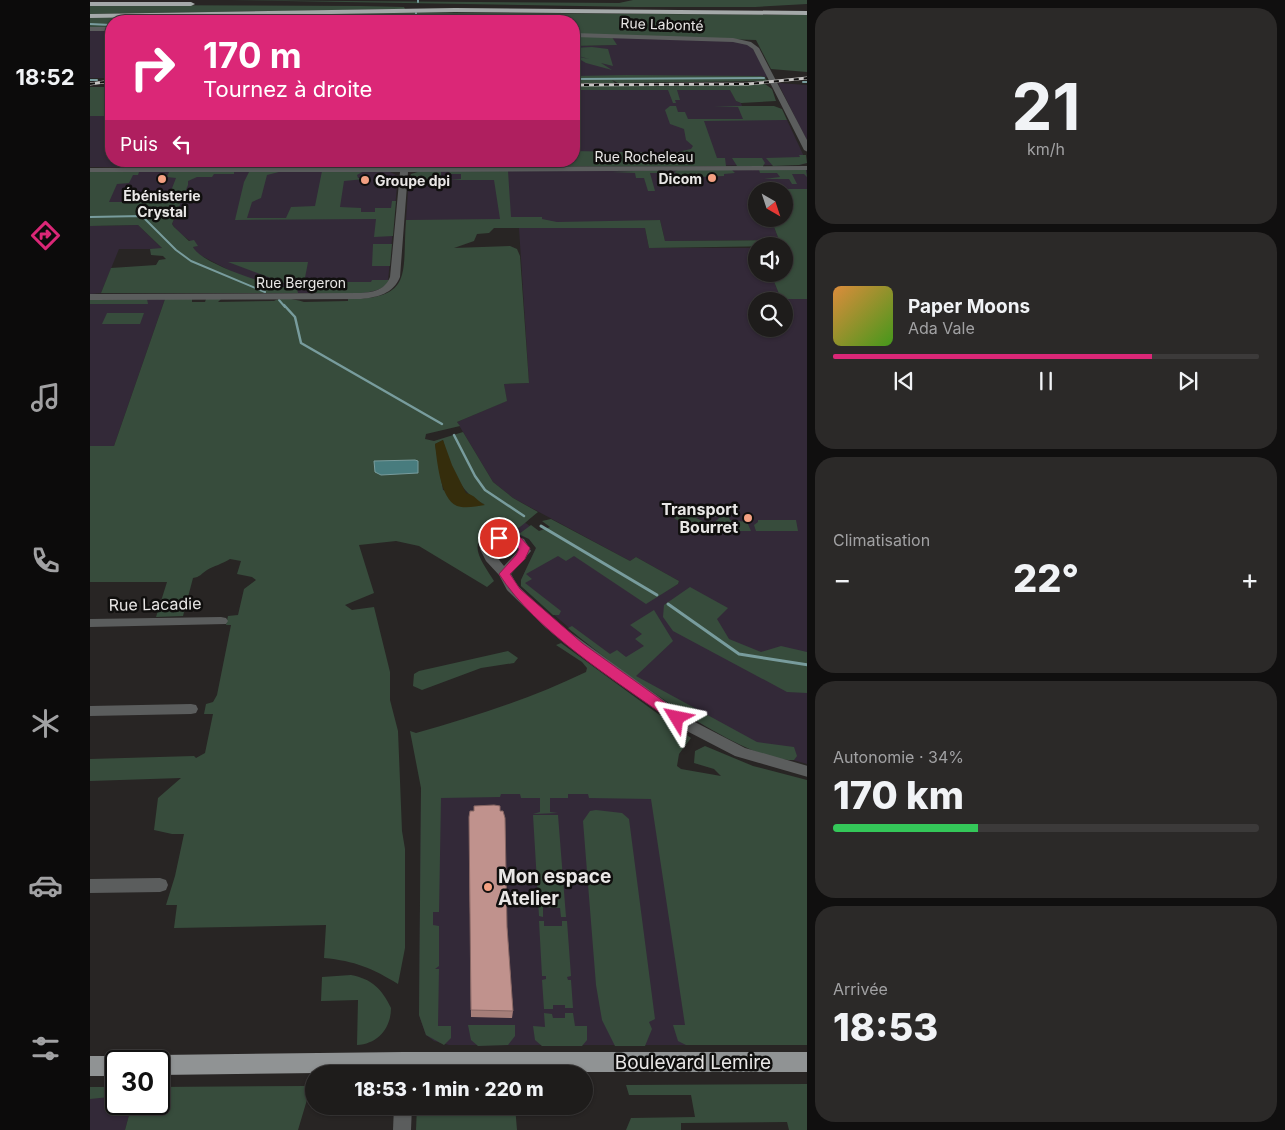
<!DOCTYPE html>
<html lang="fr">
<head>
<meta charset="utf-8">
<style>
	:root { --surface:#1e1c1b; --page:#2b2928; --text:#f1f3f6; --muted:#a1a1a3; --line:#3c3a3a; --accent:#db2777 }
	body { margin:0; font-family:Inter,sans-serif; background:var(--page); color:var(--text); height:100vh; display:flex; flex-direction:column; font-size:19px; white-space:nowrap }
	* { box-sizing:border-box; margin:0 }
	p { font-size:16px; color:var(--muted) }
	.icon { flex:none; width:28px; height:28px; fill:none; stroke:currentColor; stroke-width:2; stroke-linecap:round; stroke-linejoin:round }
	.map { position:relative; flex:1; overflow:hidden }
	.side { display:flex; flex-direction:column; gap:8px; padding:8px; background:#100f0f; width:478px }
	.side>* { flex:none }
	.hud { position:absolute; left:15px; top:15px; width:475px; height:152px; border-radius:20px; box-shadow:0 1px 4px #0004,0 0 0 1px var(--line); background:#db2777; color:#fff; overflow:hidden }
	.needle { width:32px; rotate:141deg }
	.controls { position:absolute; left:658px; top:182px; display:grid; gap:10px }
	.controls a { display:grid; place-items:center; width:45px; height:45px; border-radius:50%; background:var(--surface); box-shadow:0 1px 4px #0004,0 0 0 1px var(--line); font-size:25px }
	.speed { position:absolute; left:15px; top:1050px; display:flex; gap:10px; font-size:25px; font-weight:700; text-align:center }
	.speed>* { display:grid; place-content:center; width:65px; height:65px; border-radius:50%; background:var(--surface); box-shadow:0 1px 4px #0004,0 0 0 1px var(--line); line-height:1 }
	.speed .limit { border:2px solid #111; border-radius:8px; background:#fff; color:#111 }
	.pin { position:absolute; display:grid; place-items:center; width:42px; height:42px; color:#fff; margin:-21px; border:2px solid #fff; border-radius:50%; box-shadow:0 1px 5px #0007 }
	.me { position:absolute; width:55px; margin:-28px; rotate:305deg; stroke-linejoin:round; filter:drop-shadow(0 0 4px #0008) }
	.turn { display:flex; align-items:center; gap:18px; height:105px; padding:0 15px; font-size:22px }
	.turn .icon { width:65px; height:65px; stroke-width:2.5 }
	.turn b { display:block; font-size:35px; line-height:42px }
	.then { display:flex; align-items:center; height:48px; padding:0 15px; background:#0003; gap:10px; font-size:19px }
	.big { font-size:38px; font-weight:800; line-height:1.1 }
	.side .tile { flex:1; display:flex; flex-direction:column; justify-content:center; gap:8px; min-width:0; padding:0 18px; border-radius:20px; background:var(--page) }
	.side .dial { align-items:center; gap:0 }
	.dial b { font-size:65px; line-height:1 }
	.song { display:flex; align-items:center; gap:15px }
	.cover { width:60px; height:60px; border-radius:8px; background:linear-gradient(135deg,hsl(30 70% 55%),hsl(100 70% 35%)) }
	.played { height:5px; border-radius:2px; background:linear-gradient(90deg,var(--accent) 75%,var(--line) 75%) }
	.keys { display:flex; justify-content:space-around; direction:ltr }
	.heat { display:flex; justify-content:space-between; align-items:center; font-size:28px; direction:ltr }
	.charge { height:8px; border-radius:4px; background:linear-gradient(90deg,#34c759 34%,var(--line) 0) }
	.trip { position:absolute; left:215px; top:1065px; width:288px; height:50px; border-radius:25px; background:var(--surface); box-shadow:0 1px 4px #0004,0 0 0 1px var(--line); font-weight:800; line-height:50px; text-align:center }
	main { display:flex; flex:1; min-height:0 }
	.tab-bar { display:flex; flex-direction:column; width:90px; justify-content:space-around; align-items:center; background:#0c0b0b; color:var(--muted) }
	.tab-bar .icon { width:35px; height:35px }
	.tab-bar .active { color:var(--accent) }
	.tab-bar b { font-size:22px; color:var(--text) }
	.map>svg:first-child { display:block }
</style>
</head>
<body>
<main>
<nav class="tab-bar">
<b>18:52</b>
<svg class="icon active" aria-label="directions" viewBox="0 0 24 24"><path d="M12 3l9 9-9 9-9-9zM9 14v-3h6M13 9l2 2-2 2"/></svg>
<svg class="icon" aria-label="music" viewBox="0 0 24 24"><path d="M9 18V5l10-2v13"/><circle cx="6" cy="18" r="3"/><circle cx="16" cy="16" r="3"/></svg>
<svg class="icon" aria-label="phone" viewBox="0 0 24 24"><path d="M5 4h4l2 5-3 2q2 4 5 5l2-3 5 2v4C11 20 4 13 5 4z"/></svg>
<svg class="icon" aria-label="climate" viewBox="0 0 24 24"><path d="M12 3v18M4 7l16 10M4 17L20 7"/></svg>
<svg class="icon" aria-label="car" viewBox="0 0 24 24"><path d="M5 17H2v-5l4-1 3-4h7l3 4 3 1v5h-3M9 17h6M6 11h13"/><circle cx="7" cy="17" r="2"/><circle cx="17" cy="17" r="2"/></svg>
<svg class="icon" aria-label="filters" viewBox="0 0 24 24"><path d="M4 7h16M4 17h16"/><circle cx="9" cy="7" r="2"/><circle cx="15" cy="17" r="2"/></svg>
</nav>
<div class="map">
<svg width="718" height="1130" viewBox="0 0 718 1130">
	<rect width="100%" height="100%" fill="#282524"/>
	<g fill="#332938" fill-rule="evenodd">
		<rect x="0" y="30" width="21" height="48"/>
		<polygon points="522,37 649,41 662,47 678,77 489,76 490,71 484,67 484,46 526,45"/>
		<polygon points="688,83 717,85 717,141"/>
		<polygon points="640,89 646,101 651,103 652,106 648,106 655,120 697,120 717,163 709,165 301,167 302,161 484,161 484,90"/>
		<polygon points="0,116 21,116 21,161 36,161 34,167 0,167"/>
		<polygon points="717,170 717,196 694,196 694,191 666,191 666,219 681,219 689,240 575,241 570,220 487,224 414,220 316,220 319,176 331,171"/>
		<polygon points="298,171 308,176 298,281 288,290 275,293 183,293 106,253 103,247 107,246 88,232 82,224 90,202 18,202 32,172"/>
		<polygon points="48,225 73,249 29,249 11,293 0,294 0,226"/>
		<path d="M 429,228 L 555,228 L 559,248 L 666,248 L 666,274 L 681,274 L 691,299 L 717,299 L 717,764 L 657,747 L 604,720 L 501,647 L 431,586 L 431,580 L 446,548 L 439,539 L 422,532 L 434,522 L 556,603 L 588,584 L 589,581 L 546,557 L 540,561 L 423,498 L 403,482 L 367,422 L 416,401 L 414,384 L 439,383 ZM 666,301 L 694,301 L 694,329 L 666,329 Z"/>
		<polygon points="75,299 24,446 0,446 0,300"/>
		<polygon points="331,788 565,789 604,1045 359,1045 344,1041 336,1035 329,1015"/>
		<polygon points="0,1087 26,1087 26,1104 42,1104 35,1130 0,1130"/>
	</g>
	<g fill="#374c3c" fill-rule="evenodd">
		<polygon points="139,0 529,3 543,0 717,0 718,4 665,7 546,7"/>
		<polygon points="0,5 271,6 314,7 315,9 0,14"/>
		<polygon points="290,12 717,15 717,72 681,69 666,40 484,34 484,21 21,21 21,28 0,28 0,17"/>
		<polygon points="484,36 522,37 527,45 484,46"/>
		<polygon points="502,47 518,49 523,66 511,63 522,70 496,63 484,56 499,59 485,55 484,48"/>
		<polygon points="536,75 671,76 675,77 677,81 528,83 522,80 525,83 484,83 484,76"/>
		<polygon points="675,84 682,89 686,101 651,103 646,101 640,90 587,90 590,100 585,100 586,103 583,103 578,90 484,90 484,86"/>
		<rect x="0" y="87" width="21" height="29"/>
		<polygon points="580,106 586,106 588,112 595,112 598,119 653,119 648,107 623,106 684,106 692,109 697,120 614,121 627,158 635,158 636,166 326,167 324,165 326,161 484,161 484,151 583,153 601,149 603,146 596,140 594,129 580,124 575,110"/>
		<polygon points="709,155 716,155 717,163 709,165 683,166 676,158 710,157"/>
		<polygon points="642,158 672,158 675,163 673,166 647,166"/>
		<polygon points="30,161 85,161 111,164 106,167 28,167"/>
		<polygon points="126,161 311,161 313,164 318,164 318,167 126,167"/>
		<polygon points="568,170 570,173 560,173 565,191 558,191 554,178 546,178 545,173 522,172"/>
		<polygon points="588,170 642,170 645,173 634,174 634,176 608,177 608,181 594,178 584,172"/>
		<polygon points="669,170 716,170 717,177 714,174 702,174 707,184 702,184 699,179 674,179 690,177 687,173 670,173"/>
		<polygon points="232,171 274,171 267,175 268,178 275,179 254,181 250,207 271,208 271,212 285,212 285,208 301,208 302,201 306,201 303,236 284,237 286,219 145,220 154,182 159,172 189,172 177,175 171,198 162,202 157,218 196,218 201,207 225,206"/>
		<polygon points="331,171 351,171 351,177 345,180 348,182 318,182 321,174"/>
		<path d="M 358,171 L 418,171 L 421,217 L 452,217 L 452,219 L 467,222 L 570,220 L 575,241 L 689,240 L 681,219 L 694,219 L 694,191 L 677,191 L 676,189 L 717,189 L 717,299 L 691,299 L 681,274 L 694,274 L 694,246 L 559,248 L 555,228 L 404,228 L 399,233 L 387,234 L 384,241 L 364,248 L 420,246 L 427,249 L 430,256 L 439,383 L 414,384 L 417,401 L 367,422 L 370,426 L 336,434 L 335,439 L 344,441 L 373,432 L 403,482 L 423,498 L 448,512 C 440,518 432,527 423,531 C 419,533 413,531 408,532 C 372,538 392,562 404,581 L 397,587 L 329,546 L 306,541 L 269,545 L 284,593 L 255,605 L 262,610 L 284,607 L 300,672 L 300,700 L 308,731 L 312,831 L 315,849 L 315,948 L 308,984 C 282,968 265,961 234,958 L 236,925 L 84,928 L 87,905 L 76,905 L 85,876 L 94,834 L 82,834 L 64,830 L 68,798 L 91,778 L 0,781 L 0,759 L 104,756 L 106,758 L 115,753 L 123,714 L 114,714 L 116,704 L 123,702 L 127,695 L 141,625 L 136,625 L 138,616 L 148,615 L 154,589 L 166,580 L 162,577 L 147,574 L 151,561 L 140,559 C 132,564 124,566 117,570 C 111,574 110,577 103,578 L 93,616 L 66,617 L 77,582 L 0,582 L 0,446 L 24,446 L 75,299 L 102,299 L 102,302 L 115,302 L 116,299 L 131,299 L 128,302 L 184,301 C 193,296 206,300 214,302 L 258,301 L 258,299 C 324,299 312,274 316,220 L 410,219 L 404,180 L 360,180 L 371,179 L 371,174 L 361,174 ZM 353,440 C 358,464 371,495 394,504 L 353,490 L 345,444 Z"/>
		<path d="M 0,172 L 49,172 L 48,175 L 43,175 L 39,183 L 27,184 L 19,202 L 38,202 L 41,199 L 79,196 L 86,178 L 77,177 L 79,172 L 144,172 L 144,174 L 124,174 L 122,177 L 107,177 L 98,181 L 98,185 L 82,224 L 84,227 L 99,241 L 104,240 L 108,246 L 103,247 C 112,265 186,288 207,289 L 208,293 L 11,293 L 21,268 L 66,265 L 69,260 L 76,259 L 73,256 L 61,255 L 60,249 L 72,248 L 48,225 L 0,226 Z"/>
		<polygon points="283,244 302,244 300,266 282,266"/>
		<polygon points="138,262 218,262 214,283 194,283"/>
		<path d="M 282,280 L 299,280 C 293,299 239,293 222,293 L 224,282 L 281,282 Z"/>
		<polygon points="57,299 58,304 0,304 0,300"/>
		<polygon points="17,313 54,313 50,324 12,324"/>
		<polygon points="579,507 610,507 613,511 631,512 625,517 613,512 606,518 617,523 623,519 610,531 585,519"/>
		<polygon points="637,510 640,520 657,522 661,531 616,531"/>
		<polygon points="461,519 540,561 546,557 589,581 588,584 556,604 484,556 476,561 468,556 436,574 442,579 435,583 471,611 469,615 463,615 431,586 431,580 446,548 439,539 429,534 441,525 449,531 460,527 452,521"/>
		<polygon points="668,520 706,520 708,531 666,531 664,525 668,522"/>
		<polygon points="600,587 638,608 627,619 639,639 671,652 691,646 717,652 717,693 697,692 583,631 573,617 574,605"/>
		<path d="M 564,610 L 583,641 L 546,676 L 667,742 L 704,747 L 707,756 L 704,760 C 651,763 520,663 478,628 L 482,626 L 520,654 L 527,650 L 536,657 L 554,646 L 545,639 L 552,634 L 540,625 Z"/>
		<path d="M 471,643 L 601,738 L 589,754 L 587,766 L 591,769 L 631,776 L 624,769 L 604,763 L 605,751 L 615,746 L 663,766 L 717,780 L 717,1045 L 596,1045 L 588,1041 L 583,1025 L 595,1025 L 561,799 L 499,798 L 498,794 L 478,794 L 478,798 L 460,798 L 460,812 L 468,813 L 443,814 L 450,812 L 450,798 L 431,798 L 430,794 L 411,794 L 410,797 L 351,798 L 349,912 L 343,912 L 343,925 L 349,926 L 349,966 L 345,969 L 349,969 L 348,1026 L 361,1026 L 361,1038 L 354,1045 L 336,1035 L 329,1015 L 331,788 L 320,731 L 326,733 C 384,717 442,698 496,672 L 497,668 L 492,662 L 466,645 Z"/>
		<polygon points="418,651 428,658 424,663 391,668 332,690 323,686 324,674 329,671"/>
		<polygon points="506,810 532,813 539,819 565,1019 559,1022 562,1029 555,1046 525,1046 512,1020 506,985 493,821 500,811"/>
		<polygon points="443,815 468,815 476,917 471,917 470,908 453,907 453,917 449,916"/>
		<polygon points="449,921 454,921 454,926 472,926 472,921 477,921 481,976 477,977 478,980 481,980 483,1008 475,1008 475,1005 463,1005 463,1009 454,1009 452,980 456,979 456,976 452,976"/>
		<path d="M 261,975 C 282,979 292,989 301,1008 C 301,1028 288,1044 267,1045 L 268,1000 L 231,1001 L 232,977 Z"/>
		<polygon points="454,1013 462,1014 463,1018 475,1018 475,1013 483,1013 485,1026 497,1026 497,1040 492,1046 452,1046 445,1040 443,1026 455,1027"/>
		<polygon points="378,1025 425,1025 425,1036 418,1045 388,1046 381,1040"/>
		<polygon points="717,1084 717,1130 699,1130 697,1122 591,1123 591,1130 536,1130 541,1118 605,1117 601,1095 539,1095 536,1085"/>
		<polygon points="218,1086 219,1093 208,1130 35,1130 42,1104 69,1104 69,1087"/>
		<polygon points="0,1087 18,1087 19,1097 0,1099"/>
		<polygon points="327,1106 425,1106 427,1130 326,1130"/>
	</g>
	<path fill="#352d0c" d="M 353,440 L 362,465 L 376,493 C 385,495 387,501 395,505 C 386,506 376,509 367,506 C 350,499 347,460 345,444 Z"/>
	<polygon fill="#487c7e" stroke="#789c9d" points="325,460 328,461 328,473 291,475 285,472 284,461"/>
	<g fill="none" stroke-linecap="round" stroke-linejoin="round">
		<g stroke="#789c9d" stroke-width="2">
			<polyline points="328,0 328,2"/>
			<polyline points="326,13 326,21"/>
			<polyline points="0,24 21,25"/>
			<polyline points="484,79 674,78"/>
			<polyline points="0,80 7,80"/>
			<polyline points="713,82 718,82"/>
			<polyline points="0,217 52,216 86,250 101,261 175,292"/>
			<polyline points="189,300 195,307"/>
		</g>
		<g stroke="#789c9d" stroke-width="2.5">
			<polyline points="194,305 205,317 211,343 352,424"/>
			<polyline points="364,435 385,476 395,490 434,516"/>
		</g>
		<g stroke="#789c9d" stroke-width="3">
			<polyline points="451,526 567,595"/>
			<polyline points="578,604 649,654 718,665"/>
		</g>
		<g fill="#5b5d5d" fill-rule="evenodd">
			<rect x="0" y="27" width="21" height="4"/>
			<polygon points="484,33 643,38 661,42 669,48 718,142 718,152 714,150 663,49 657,45 643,42 484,37"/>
			<path d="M 718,166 L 718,170 L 318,172 L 310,277 C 303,294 288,297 271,299 L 0,300 L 0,294 L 271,293 C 284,292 295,290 300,277 L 310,172 L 0,172 L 0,168 Z"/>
			<path d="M 420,534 L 434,539 L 441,551 L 421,574 L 427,585 L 466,622 L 601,720 L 655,748 L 718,766 L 718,777 L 645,756 L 591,728 L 482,649 L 456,628 L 417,590 L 409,575 L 396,561 L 390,549 L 399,539 ZM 412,542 L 421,542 L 429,550 L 414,566 L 406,556 L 402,549 Z"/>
			<polygon points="131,617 136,618 138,621 136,624 0,627 0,619"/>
			<polygon points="101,704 106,705 108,709 106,713 101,714 0,716 0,706"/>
			<polygon points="70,878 76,880 78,885 76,890 70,892 0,893 0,879"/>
			<polygon points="304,1106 322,1106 321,1130 303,1130"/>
		</g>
		<g fill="#909394" fill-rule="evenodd">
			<polygon points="314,1052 718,1052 718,1072 314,1072 69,1075 69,1061 60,1061 61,1058 69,1055"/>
			<polygon points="0,1056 26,1056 35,1061 26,1061 26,1076 0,1076"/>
		</g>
		<g fill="#a4a9a9" fill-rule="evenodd">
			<polygon points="0,2 101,2 105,4 101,6 0,6"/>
			<polygon points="365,8 718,11 718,15 365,12 0,18 0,14"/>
		</g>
		<defs>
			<g id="rail">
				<polyline points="0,84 21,81"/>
				<polyline points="484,85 658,84 718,78"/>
			</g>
		</defs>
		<use href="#rail" stroke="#c5c3c2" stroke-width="3"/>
		<use href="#rail" stroke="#100f0e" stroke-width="2" stroke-dasharray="5" stroke-linecap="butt"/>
	</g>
	<polygon fill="#a57e79" points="379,817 417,927 423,1011 422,1018 381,1017"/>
	<polygon fill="#c0928d" stroke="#866663" points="404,805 410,806 410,811 413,811 415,818 417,927 423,1011 381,1010 379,817 380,811 384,811 384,806"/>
	<path fill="#db2777" stroke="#8e194d" d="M 409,535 L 430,537 L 440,548 L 435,559 L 420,574 L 430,589 L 492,643 L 591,714 L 593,718 L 591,721 L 582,721 C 525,680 446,632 409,574 L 426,555 L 429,549 L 423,543 L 405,541 L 405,536 Z"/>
	<g fill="#f3a082" stroke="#100f0e" stroke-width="2">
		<circle cx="622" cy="178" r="5"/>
		<circle cx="72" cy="179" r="5"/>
		<circle cx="275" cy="180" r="5"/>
		<circle cx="658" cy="518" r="5"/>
		<circle cx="398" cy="887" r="5"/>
	</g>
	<g text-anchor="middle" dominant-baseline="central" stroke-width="5" stroke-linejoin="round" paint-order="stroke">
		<g font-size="14" fill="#e9e7e6" stroke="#100f0e">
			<text transform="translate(572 24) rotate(2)">Rue Labonté</text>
			<text x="554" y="156">Rue Rocheleau</text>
			<text x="211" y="282">Rue Bergeron</text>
		</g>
		<g font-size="14" font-weight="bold" fill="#e9e7e6" stroke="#100f0e" text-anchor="end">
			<text x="612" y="178">Dicom</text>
			<text x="285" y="180" text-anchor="start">Groupe dpi</text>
			<text x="72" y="195" text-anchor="middle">Ébénisterie<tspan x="72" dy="16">Crystal</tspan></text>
		</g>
		<g font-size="16" font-weight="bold" fill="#e9e7e6" stroke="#100f0e" text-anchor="end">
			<text x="648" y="509">Transport<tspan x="648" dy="18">Bourret</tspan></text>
		</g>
		<g font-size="16" fill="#e9e7e6" stroke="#100f0e">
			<text transform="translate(65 604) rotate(-1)">Rue Lacadie</text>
		</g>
		<g font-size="19" font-weight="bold" fill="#e9e7e6" stroke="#100f0e" text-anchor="start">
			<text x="408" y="876">Mon espace<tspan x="408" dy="22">Atelier</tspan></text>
		</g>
		<g font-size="19" fill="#e9e7e6" stroke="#100f0e">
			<text x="603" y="1062">Boulevard Lemire</text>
		</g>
	</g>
</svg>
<div class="controls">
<a><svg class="needle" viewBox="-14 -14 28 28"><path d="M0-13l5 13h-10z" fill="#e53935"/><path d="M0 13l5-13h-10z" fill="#a1a1a3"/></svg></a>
<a><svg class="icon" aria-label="sound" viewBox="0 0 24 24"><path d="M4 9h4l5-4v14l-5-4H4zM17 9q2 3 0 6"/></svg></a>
<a><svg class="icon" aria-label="search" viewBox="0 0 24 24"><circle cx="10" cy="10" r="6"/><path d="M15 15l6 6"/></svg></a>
</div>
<div class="speed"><div class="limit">30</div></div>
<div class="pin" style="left:409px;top:538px;background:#d93025"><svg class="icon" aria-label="arrive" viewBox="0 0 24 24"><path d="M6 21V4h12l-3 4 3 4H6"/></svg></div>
<svg class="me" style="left:587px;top:718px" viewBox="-20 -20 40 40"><path d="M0-17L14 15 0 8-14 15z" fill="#db2777" stroke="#fff" stroke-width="4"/></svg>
<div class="trip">18:53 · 1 min · 220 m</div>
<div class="hud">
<div class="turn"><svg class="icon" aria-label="right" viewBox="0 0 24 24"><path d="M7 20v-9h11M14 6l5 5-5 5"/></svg><div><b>170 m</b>Tournez à droite</div></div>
<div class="then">Puis<svg class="icon" aria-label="left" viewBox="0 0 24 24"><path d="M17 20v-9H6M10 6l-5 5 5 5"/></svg></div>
</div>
</div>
<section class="side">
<div class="tile dial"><b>21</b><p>km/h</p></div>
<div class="tile">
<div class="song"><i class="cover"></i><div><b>Paper Moons</b><p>Ada Vale</p></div></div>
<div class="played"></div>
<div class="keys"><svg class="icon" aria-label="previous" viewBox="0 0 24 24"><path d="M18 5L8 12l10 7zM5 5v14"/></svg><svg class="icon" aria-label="pause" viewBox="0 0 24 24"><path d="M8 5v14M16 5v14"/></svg><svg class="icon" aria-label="next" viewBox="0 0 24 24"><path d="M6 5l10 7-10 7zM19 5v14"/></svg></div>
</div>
<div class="tile"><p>Climatisation</p>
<div class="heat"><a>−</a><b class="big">22°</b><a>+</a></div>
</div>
<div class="tile"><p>Autonomie · 34%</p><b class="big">170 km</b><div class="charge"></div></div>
<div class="tile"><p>Arrivée</p><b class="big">18:53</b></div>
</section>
</main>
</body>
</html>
